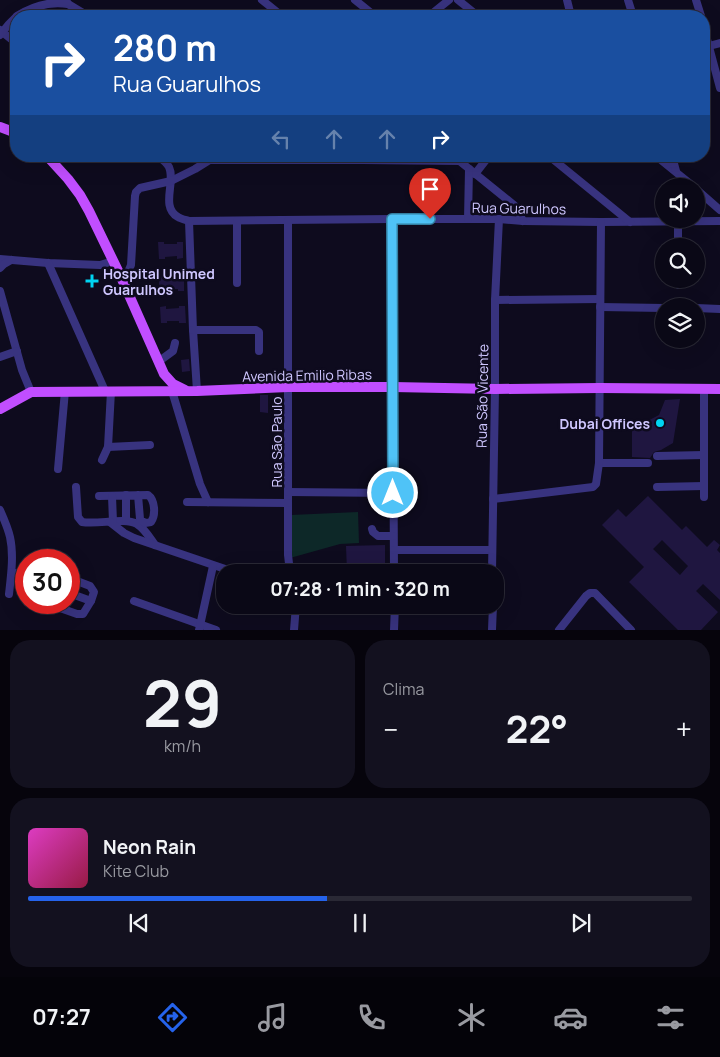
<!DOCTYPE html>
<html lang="pt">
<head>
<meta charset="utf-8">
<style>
	:root { --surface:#0a0816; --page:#13111f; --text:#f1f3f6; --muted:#999aa1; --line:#2a2935; --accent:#2563eb }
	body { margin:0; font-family:Manrope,sans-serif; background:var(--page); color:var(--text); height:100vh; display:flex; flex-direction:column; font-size:19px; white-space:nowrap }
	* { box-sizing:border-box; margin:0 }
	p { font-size:16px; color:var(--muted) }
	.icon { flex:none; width:28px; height:28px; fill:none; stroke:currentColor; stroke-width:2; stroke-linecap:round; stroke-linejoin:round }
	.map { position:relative; height:630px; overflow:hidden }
	.sheet { display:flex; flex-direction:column; gap:10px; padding:10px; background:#06040c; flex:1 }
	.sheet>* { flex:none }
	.guide { position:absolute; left:10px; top:10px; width:700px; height:152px; border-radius:20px; box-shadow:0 5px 20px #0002,0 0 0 1px var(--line); background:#1a4fa0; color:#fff; overflow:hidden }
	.controls { position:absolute; left:655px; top:178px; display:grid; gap:10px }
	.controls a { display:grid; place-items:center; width:50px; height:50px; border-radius:50%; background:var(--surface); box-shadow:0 5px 20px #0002,0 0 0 1px var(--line); font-size:25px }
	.speed { position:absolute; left:15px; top:549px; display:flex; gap:10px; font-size:25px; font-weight:700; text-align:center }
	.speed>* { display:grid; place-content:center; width:65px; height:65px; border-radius:50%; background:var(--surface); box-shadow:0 5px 20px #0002,0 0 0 1px var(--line); line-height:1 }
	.speed .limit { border:8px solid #d22; background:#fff; color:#111 }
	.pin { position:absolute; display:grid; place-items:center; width:42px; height:42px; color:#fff; margin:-51px -21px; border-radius:50% 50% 50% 0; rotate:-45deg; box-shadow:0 0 5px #0007 }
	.pin .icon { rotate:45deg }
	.me { position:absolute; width:55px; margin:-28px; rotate:0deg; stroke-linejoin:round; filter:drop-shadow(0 0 4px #0008) }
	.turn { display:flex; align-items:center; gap:18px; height:105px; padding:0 20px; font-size:22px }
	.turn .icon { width:65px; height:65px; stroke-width:2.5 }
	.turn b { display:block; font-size:35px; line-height:42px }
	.lanes { display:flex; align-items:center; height:48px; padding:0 20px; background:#0003; justify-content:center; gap:25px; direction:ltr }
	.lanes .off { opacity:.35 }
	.big { font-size:38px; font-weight:700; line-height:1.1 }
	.sheet .widget { flex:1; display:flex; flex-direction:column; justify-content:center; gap:8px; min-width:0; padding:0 18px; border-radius:20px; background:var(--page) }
	.sheet .dial { align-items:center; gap:0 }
	.dial b { font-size:65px; line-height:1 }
	.song { display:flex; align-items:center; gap:15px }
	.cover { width:60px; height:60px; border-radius:8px; background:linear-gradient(135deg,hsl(310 70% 55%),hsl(340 70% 35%)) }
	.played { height:5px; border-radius:2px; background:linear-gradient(90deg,var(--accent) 45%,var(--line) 45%) }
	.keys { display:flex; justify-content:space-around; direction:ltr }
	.heat { display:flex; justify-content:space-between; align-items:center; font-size:28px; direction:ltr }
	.sheet .tiles { flex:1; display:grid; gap:10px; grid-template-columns:1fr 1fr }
	.widget:last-child { grid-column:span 2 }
	.trip { position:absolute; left:216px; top:564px; width:288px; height:50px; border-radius:20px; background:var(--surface); box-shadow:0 5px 20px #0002,0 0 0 1px var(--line); font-weight:700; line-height:50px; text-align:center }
	.menu { display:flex; height:80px; justify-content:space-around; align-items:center; background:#040309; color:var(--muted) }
	.menu .icon { width:35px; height:35px }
	.menu .current { color:var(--accent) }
	.menu b { font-size:22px; color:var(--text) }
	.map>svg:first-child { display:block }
</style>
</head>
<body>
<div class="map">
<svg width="720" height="630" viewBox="0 0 720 630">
	<rect width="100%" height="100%" fill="#0e0b1e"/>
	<polygon fill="#0d2828" points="358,512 359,543 340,544 290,558 291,515"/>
	<g fill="#1f1640" fill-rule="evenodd">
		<polygon points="158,242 164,242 164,244 177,244 177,242 183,242 183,258 177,259 177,256 165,257 165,259 159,259"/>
		<polygon points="177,274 184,274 184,291 178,291 178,289 166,289 166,291 159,292 159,275 165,275 165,277 178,276"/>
		<polygon points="166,306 166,309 179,308 179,306 185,306 186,323 179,323 179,321 167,321 167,323 161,323 160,307"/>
		<polygon points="189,359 190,371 182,372 181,360"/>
		<polygon points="260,395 268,395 268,413 260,412"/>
		<polygon points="680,399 673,443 661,450 654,452 650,458 632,457 632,429 659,415 665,400"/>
		<path d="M 648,496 L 682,530 L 686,526 L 707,547 L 714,540 L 720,545 L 717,550 L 720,553 L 720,600 L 703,584 L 696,591 L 718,612 L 701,630 L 678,630 L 629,582 L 644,567 L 602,525 L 618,509 L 626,517 ZM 662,540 L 688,566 L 680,575 L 653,549 Z"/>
		<polygon points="385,545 385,572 347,572 346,546"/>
	</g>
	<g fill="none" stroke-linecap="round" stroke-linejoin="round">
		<g stroke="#38337f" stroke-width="8">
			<polyline points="66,0 68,4 88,16"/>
			<polyline points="262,0 282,16"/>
			<polyline points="355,0 375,16"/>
			<polyline points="458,0 478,16"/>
			<polyline points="567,0 571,16"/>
			<polyline points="628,0 633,16"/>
			<polyline points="696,0 701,16"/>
			<polyline points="219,14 222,16"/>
			<path d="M 17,16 C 33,6 50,1 68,4"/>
			<polyline points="429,16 449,0"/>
			<polyline points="704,28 720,88"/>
			<polyline points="0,30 16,43"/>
			<polyline points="0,35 9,24 16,17"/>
			<polyline points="709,46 720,43"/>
			<path d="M 158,156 C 162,159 167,163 169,167 C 176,182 160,207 178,217 C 181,219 186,220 189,221 L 392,219 L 499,219 L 523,221 L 601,222 L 720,221"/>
			<polyline points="549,156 630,222"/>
			<polyline points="656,156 693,186"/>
			<polyline points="672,156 676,171"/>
			<polyline points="457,159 514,205 518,211 523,221"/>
			<polyline points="208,160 362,160 460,161"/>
			<polyline points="475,174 489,156"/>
			<polyline points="696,189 720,210"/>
			<polyline points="392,219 394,572"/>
			<polyline points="468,219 469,169"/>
			<polyline points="189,221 193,330 197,391"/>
			<polyline points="237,221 237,283"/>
			<polyline points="288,221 288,555 290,572"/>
			<polyline points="678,221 678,246"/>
			<polyline points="0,259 48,263 100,265 113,261"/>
			<polyline points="48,263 105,391"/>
			<polyline points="0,268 4,264 11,260"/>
			<polyline points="121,277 128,272 131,265 135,196 136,192 140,188 171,181 195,169 211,159"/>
			<polyline points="678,279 679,285"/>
			<polyline points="0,291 22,370 31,392"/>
			<polyline points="495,300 600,299"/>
			<polyline points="600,307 664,308"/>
			<polyline points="696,308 720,309"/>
			<polyline points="193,330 256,330 259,332 259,351"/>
			<polyline points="0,357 17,351"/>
			<polyline points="158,362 173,351 175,343"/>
			<polyline points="172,391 200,484 208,502"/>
			<polyline points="108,447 150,445"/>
			<polyline points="657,456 704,455"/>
			<polyline points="102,460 108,447 111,391"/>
			<polyline points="599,463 648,463"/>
			<polyline points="58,469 65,391"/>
			<path d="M 76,487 L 78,517 L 82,522 C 98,525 124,517 137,524 C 145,529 150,538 155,545"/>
			<polyline points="657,487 704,486"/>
			<polyline points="288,492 393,493"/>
			<polyline points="126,495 126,521"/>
			<path d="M 99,496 L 148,495 C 155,500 156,515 151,522 L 145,523 L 140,519 L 138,495"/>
			<polyline points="112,496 113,522"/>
			<polyline points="704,497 704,389"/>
			<polyline points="493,499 593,487 596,484 599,463 601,222"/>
			<polyline points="187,502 288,503"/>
			<path d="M 0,510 C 4,519 8,528 10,537 C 14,555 11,576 9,594"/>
			<polyline points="110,522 124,533 134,538 234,572"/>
			<polyline points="372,529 373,532 378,536 393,536"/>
			<polyline points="394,550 492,550"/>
			<polyline points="12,572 26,577"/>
			<polyline points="492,572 495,389 495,300 499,219"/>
			<polyline points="69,593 91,601"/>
			<polyline points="134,601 216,630"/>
			<polyline points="43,602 77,614 83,614 91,601 94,592 90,586 69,578"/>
			<polyline points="395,609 493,609"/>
			<polyline points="199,630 213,566"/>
			<polyline points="294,630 296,605"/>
			<polyline points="394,630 395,605"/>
			<polyline points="492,630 493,605"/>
			<polyline points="559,630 586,596 590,593 595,593 631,630"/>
		</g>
		<g stroke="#c14eff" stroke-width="10">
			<polyline points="0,127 16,133"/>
			<polyline points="47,156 68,179 80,195 89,211 121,277 164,374 173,384 185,390"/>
			<polyline points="0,409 31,392 197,391 288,387 393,387 495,389 600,388 720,389"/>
		</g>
	</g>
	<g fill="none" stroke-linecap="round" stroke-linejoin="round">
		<defs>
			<polyline id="route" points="393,493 392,219 430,219"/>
		</defs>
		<use href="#route" stroke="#337fa1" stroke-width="12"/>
		<use href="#route" stroke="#4fc3f7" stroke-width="9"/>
	</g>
	<g fill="#00d4f2" stroke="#0e0b1e" stroke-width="2">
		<path d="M89.5 273.5h5v5h5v5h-5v5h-5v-5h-5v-5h5z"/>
		<circle cx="660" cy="423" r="5"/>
	</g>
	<g text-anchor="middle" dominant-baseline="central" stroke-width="5" stroke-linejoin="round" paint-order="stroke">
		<g font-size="14" fill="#cfc7ff" stroke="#0e0b1e">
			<text transform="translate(519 208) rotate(1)">Rua Guarulhos</text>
			<text transform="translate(307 375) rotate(-1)">Avenida Emilio Ribas</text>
			<text transform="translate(482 396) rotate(-89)">Rua São Vicente</text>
			<text transform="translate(276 442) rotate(-90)">Rua São Paulo</text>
		</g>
		<g font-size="14" font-weight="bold" fill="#cfc7ff" stroke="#0e0b1e" text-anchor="start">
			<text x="103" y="273">Hospital Unimed<tspan x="103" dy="16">Guarulhos</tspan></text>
			<text x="650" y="423" text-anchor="end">Dubai Offices</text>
		</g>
	</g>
</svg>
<div class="controls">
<a><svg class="icon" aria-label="sound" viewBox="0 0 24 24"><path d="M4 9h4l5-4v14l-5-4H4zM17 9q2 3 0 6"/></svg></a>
<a><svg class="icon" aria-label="search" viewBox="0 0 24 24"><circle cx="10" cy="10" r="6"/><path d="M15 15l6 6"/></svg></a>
<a><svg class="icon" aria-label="layers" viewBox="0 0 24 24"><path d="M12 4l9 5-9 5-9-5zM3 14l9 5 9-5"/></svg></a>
</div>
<div class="speed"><div class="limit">30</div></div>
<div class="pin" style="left:430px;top:219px;background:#d93025"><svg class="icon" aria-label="arrive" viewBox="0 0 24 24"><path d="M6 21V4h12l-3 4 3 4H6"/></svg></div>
<svg class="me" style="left:393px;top:493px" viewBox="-20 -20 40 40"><circle r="17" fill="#4fc3f7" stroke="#fff" stroke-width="3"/><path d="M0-11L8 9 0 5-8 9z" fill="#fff"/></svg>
<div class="trip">07:28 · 1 min · 320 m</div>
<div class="guide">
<div class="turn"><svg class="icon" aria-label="right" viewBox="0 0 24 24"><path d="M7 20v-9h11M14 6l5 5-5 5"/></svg><div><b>280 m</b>Rua Guarulhos</div></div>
<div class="lanes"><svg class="icon off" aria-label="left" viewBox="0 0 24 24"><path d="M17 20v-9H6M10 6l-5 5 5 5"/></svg><svg class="icon off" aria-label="ahead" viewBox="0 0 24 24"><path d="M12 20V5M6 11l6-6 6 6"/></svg><svg class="icon off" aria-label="ahead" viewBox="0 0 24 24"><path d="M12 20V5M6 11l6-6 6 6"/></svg><svg class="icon" aria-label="right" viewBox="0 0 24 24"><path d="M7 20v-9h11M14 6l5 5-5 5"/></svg></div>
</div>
</div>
<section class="sheet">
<div class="tiles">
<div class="widget dial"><b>29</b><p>km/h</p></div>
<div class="widget"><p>Clima</p>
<div class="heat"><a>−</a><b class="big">22°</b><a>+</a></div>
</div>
<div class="widget">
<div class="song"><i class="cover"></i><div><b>Neon Rain</b><p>Kite Club</p></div></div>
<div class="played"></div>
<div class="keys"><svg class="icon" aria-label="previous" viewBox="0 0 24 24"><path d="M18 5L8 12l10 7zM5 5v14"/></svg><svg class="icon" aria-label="pause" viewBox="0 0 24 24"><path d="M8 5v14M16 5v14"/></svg><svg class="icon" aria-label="next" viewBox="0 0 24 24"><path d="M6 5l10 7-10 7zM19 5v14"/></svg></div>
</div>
</div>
</section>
<nav class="menu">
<b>07:27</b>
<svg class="icon current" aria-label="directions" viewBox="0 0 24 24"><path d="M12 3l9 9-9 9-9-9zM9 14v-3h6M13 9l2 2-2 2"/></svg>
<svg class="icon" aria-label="music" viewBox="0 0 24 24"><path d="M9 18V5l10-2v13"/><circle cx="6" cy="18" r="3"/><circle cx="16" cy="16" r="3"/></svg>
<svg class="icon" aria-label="phone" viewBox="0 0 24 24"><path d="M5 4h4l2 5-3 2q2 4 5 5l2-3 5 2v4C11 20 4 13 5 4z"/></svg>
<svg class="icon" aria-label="climate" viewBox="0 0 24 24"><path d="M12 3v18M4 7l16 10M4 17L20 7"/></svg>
<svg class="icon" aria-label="car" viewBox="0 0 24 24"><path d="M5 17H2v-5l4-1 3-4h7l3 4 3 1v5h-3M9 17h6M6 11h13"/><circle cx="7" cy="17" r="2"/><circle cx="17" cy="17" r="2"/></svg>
<svg class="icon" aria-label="filters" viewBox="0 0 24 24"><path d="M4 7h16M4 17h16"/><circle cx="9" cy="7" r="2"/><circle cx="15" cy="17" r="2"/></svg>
</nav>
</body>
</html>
